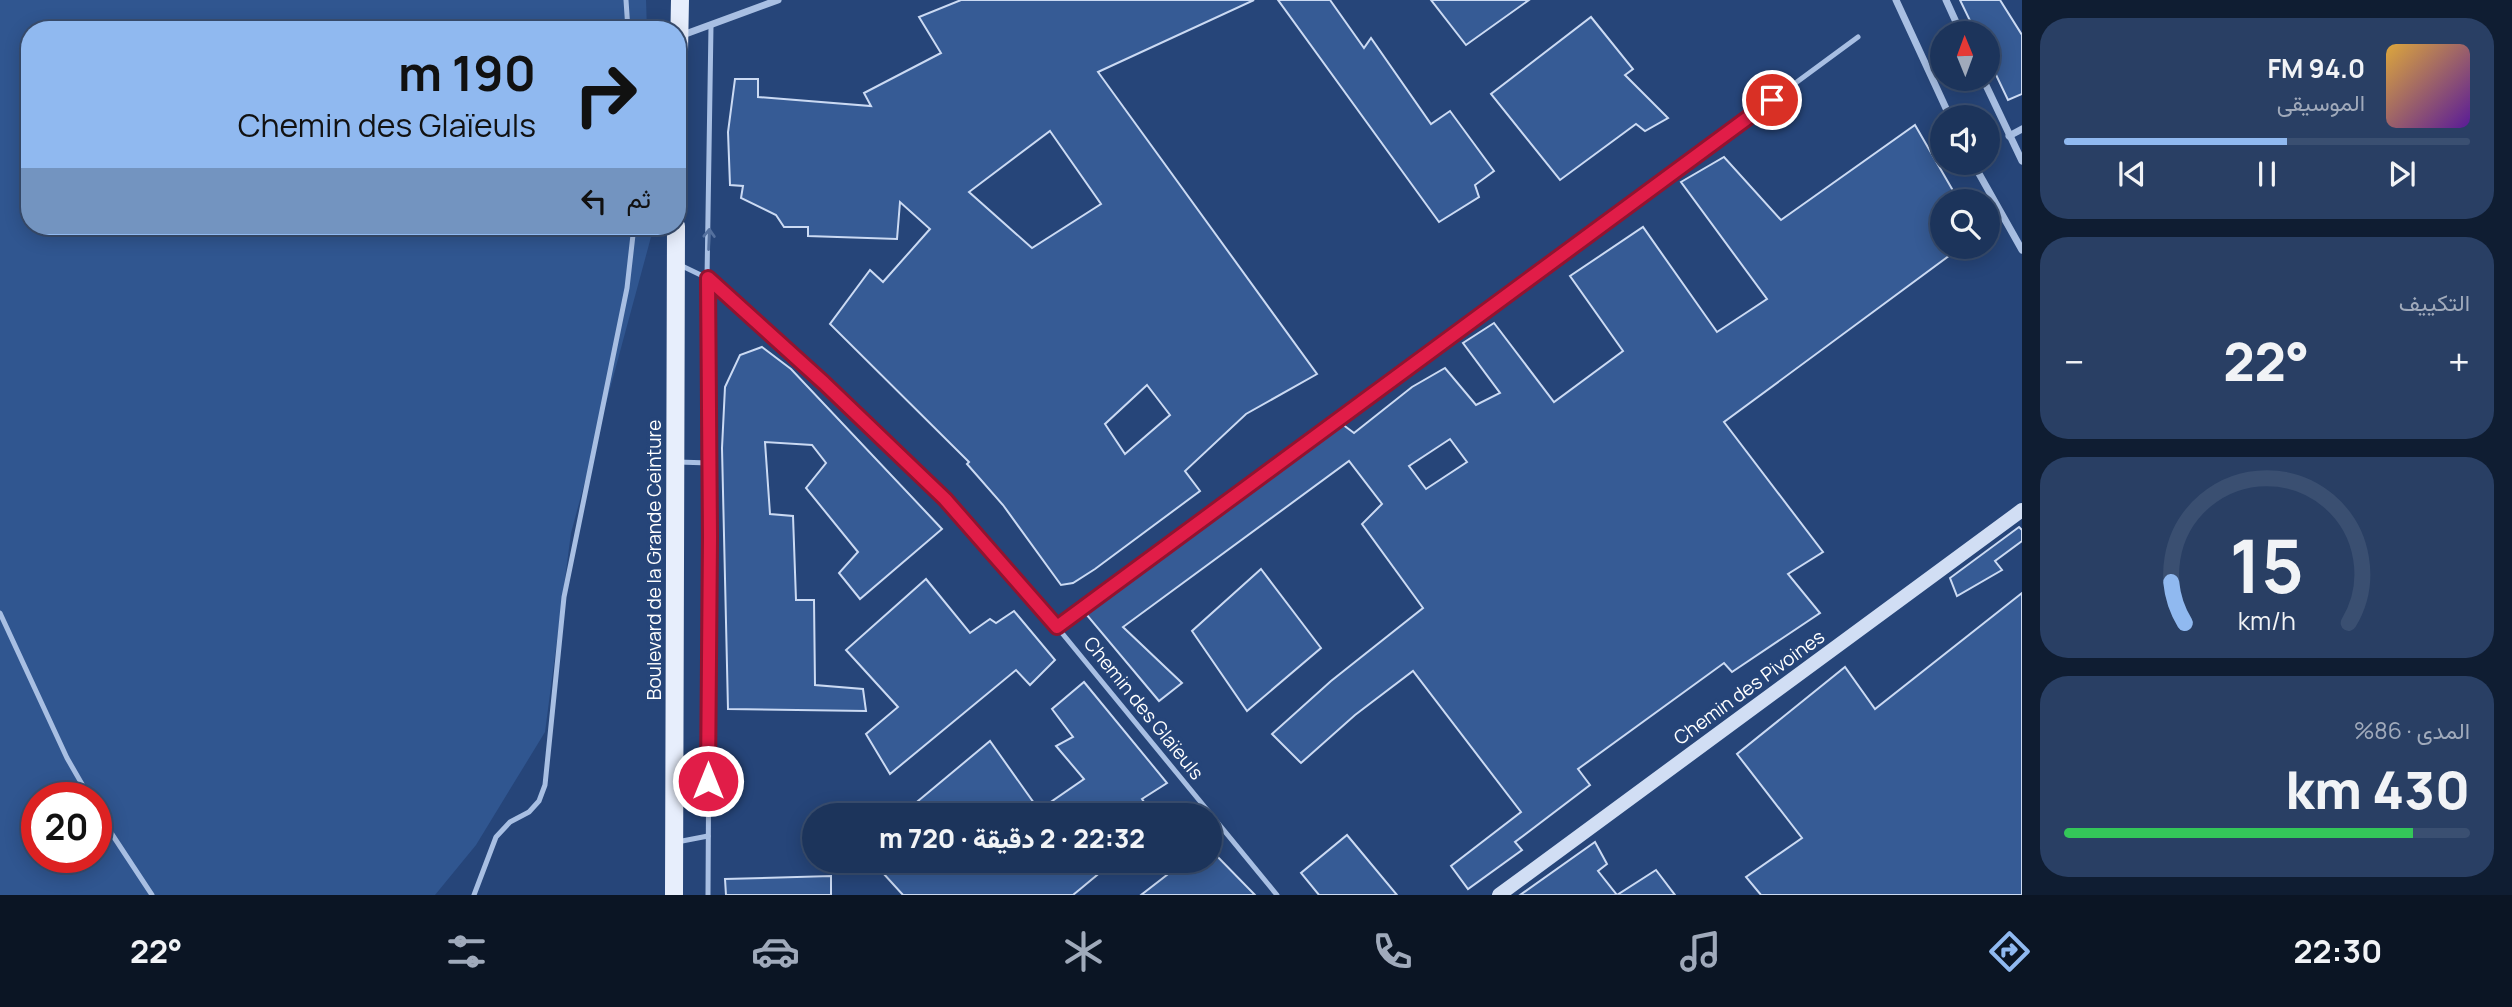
<!DOCTYPE html>
<html lang="ar">
<head>
<meta charset="utf-8">
<style>
	:root { --surface:#1c345b; --page:#293f64; --text:#f1f3f6; --muted:#a0aabb; --line:#3a4f71; --accent:#90b9f0 }
	body { margin:0; font-family:Manrope,Vazirmatn,sans-serif; background:var(--page); color:var(--text); direction:rtl; height:100vh; display:flex; flex-direction:column; font-size:26px; white-space:nowrap }
	* { box-sizing:border-box; margin:0 }
	p { font-size:23px; color:var(--muted) }
	.icon { flex:none; width:38px; height:38px; fill:none; stroke:currentColor; stroke-width:2; stroke-linecap:round; stroke-linejoin:round }
	.map { position:relative; flex:1; overflow:hidden; direction:ltr }
	.panel { display:flex; flex-direction:column; gap:18px; padding:18px; background:#0f1d32; width:490px }
	.panel>* { flex:none }
	.banner { position:absolute; left:21px; top:21px; width:665px; height:214px; border-radius:28px; box-shadow:0 4px 18px #0003,0 0 0 2px var(--line); direction:rtl; background:#90b9f0; color:#111; overflow:hidden }
	.needle { width:46px; rotate:359deg }
	.fabs { position:absolute; left:1930px; top:21px; display:grid; gap:14px }
	.fabs a { display:grid; place-items:center; width:70px; height:70px; border-radius:50%; background:var(--surface); box-shadow:0 4px 18px #0003,0 0 0 2px var(--line); font-size:35px }
	.speed { position:absolute; left:21px; top:782px; display:flex; gap:14px; font-size:35px; font-weight:700; text-align:center }
	.speed>* { display:grid; place-content:center; width:91px; height:91px; border-radius:50%; background:var(--surface); box-shadow:0 4px 18px #0003,0 0 0 2px var(--line); line-height:1 }
	.speed .limit { border:10px solid #d22; background:#fff; color:#111 }
	.pin { position:absolute; display:grid; place-items:center; width:60px; height:60px; color:#fff; margin:-30px; border:4px solid #fff; border-radius:50%; box-shadow:0 2px 7px #0007 }
	.me { position:absolute; width:77px; margin:-38px; rotate:0deg; stroke-linejoin:round; filter:drop-shadow(0 0 5px #0008) }
	.turn { display:flex; align-items:center; gap:24px; height:147px; padding:0 35px; font-size:32px }
	.turn .icon { width:91px; height:91px; stroke-width:2.5 }
	.turn b { display:block; font-size:49px; line-height:60px }
	.then { display:flex; align-items:center; height:66px; padding:0 35px; background:#0003; gap:14px; font-size:26px }
	.big { font-size:52px; font-weight:800; line-height:1.1 }
	.panel .widget { flex:1; display:flex; flex-direction:column; justify-content:center; gap:10px; min-width:0; padding:0 24px; border-radius:28px; background:var(--page) }
	.panel .dial { align-items:center; gap:0 }
	.dial svg { height:182px; overflow:visible; fill:none; stroke:var(--line); stroke-width:7; stroke-linecap:round; text-anchor:middle }
	.dial text { fill:var(--text); stroke:none }
	.song { display:flex; align-items:center; gap:21px }
	.cover { width:84px; height:84px; border-radius:10px; background:linear-gradient(135deg,hsl(40 70% 55%),hsl(270 70% 35%)) }
	.played { height:7px; border-radius:4px; background:linear-gradient(90deg,var(--accent) 55%,var(--line) 55%) }
	.keys { display:flex; justify-content:space-around; direction:ltr }
	.heat { display:flex; justify-content:space-between; align-items:center; font-size:38px; direction:ltr }
	.charge { height:10px; border-radius:5px; background:linear-gradient(90deg,#34c759 86%,var(--line) 0) }
	.trip { position:absolute; left:802px; top:803px; width:420px; height:70px; border-radius:35px; background:var(--surface); box-shadow:0 4px 18px #0003,0 0 0 2px var(--line); font-weight:800; line-height:70px; text-align:center; direction:rtl }
	.tabs { display:flex; height:112px; justify-content:space-around; align-items:center; background:#0b1524; color:var(--muted) }
	.tabs .icon { width:49px; height:49px }
	.tabs .active { color:var(--accent) }
	.tabs b { font-size:32px; color:var(--text) }
	main { display:flex; flex:1; min-height:0 }
	.map>svg:first-child { display:block }
</style>
</head>
<body>
<main>
<section class="panel">
<div class="widget">
<div class="song"><i class="cover"></i><div><b>94.0 FM</b><p>الموسيقى</p></div></div>
<div class="played"></div>
<div class="keys"><svg class="icon" aria-label="previous" viewBox="0 0 24 24"><path d="M18 5L8 12l10 7zM5 5v14"/></svg><svg class="icon" aria-label="pause" viewBox="0 0 24 24"><path d="M8 5v14M16 5v14"/></svg><svg class="icon" aria-label="next" viewBox="0 0 24 24"><path d="M6 5l10 7-10 7zM19 5v14"/></svg></div>
</div>
<div class="widget"><p>التكييف</p>
<div class="heat"><a>−</a><b class="big">22°</b><a>+</a></div>
</div>
<div class="widget dial"><svg viewBox="0 0 100 80">
<path d="M14 69A42 42 0 1 1 86 69"/>
<path d="M14 69A42 42 0 0 1 8 51" stroke="#90b9f0"/>
<text x="50" y="56" font-size="32" font-weight="700">15</text>
<text x="50" y="72" font-size="11">km/h</text>
</svg></div>
<div class="widget"><p>المدى · 86%</p><b class="big">430 km</b><div class="charge"></div></div>
</section>
<div class="map">
<svg width="2022" height="895" viewBox="0 0 2022 895">
	<rect width="100%" height="100%" fill="#264579"/>
	<path fill="#305690" fill-rule="evenodd" d="M 0,0 L 646,0 L 647,30 L 30,30 L 30,226 L 651,226 L 651,237 L 571,533 L 545,732 L 476,845 L 435,895 L 0,895 ZM 37,798 L 96,798 L 96,858 L 37,858 Z"/>
	<g fill="#365b95" stroke="#cbdaf3" stroke-width="2" fill-rule="evenodd">
		<path d="M 961,0 L 1254,0 L 1098,72 L 1317,374 L 1246,414 L 1185,471 L 1200,491 L 1095,569 L 1073,583 L 1061,585 L 1003,505 L 967,464 L 969,462 L 830,324 L 870,270 L 883,282 L 930,229 L 900,202 L 897,239 L 808,236 L 808,227 L 784,227 L 776,215 L 741,198 L 743,186 L 730,185 L 728,132 L 735,79 L 758,79 L 758,97 L 871,106 L 864,93 L 941,53 L 919,17 ZM 1050,131 L 1101,204 L 1032,248 L 969,192 ZM 1147,385 L 1170,415 L 1125,454 L 1105,424 Z"/>
		<polygon points="1278,0 1330,0 1364,48 1371,38 1431,124 1450,111 1494,171 1475,185 1479,197 1439,222"/>
		<polygon points="1431,0 1529,0 1466,45"/>
		<polygon points="1960,0 2000,0 2022,35 2022,94 2008,100 1988,58 1988,33 1976,33"/>
		<polygon points="1591,17 1633,69 1625,75 1668,118 1645,131 1636,124 1560,180 1491,94"/>
		<path d="M 1915,125 L 1959,201 L 1942,201 L 1942,247 L 1961,247 L 1724,422 L 1823,552 L 1788,574 L 1820,613 L 1732,672 L 1724,663 L 1578,769 L 1590,785 L 1515,842 L 1522,850 L 1468,889 L 1451,866 L 1521,812 L 1413,671 L 1355,715 L 1301,763 L 1272,734 L 1331,681 L 1423,608 L 1362,524 L 1382,504 L 1349,461 L 1123,627 L 1182,683 L 1159,701 L 1086,614 L 1342,424 L 1354,433 L 1412,387 L 1445,368 L 1476,405 L 1500,393 L 1463,343 L 1494,323 L 1554,402 L 1623,351 L 1570,276 L 1643,227 L 1717,332 L 1767,299 L 1681,182 L 1724,157 L 1781,220 ZM 1450,439 L 1467,462 L 1426,489 L 1409,466 Z"/>
		<polygon points="762,347 791,369 942,529 860,599 839,573 858,552 806,488 826,463 812,445 765,442 770,514 793,516 796,600 814,600 815,685 863,689 866,711 728,709 722,448 725,387 740,355"/>
		<polygon points="2019,527 2022,530 2022,541 1995,561 2002,570 1957,596 1950,578"/>
		<polygon points="1261,569 1321,648 1247,711 1192,631"/>
		<polygon points="926,579 970,633 990,619 996,623 1014,611 1055,660 1030,685 1016,670 890,774 866,734 898,707 846,650"/>
		<polygon points="2022,593 2022,895 1761,895 1746,877 1802,838 1737,754 1845,667 1875,709"/>
		<polygon points="1084,682 1167,783 1142,799 1154,816 900,816 990,741 1039,810 1084,779 1056,746 1073,737 1052,709"/>
		<polygon points="1347,835 1397,895 1319,895 1301,873"/>
		<polygon points="1595,842 1607,864 1598,871 1617,895 1520,895"/>
		<polygon points="1209,848 1255,895 1141,895 1185,861 1209,861"/>
		<polygon points="872,861 1114,861 1073,895 903,895"/>
		<polygon points="1656,870 1675,895 1617,895"/>
		<polygon points="831,876 831,895 726,895 725,879"/>
	</g>
	<g fill="none" stroke-linecap="round" stroke-linejoin="round">
		<g stroke="#a8bfe3" stroke-width="5">
			<polyline points="626,0 628,30"/>
			<polyline points="680,265 707,278 824,383 945,499 1057,627 1277,895"/>
			<polyline points="678,462 709,463"/>
			<polyline points="0,613 67,758 90,798"/>
			<polyline points="1057,627 1858,37"/>
			<polyline points="96,810 152,895"/>
			<polyline points="677,842 708,836"/>
			<polyline points="474,895 496,837 510,822 529,812 539,801 545,785 564,597 627,288 634,226"/>
			<polyline points="708,895 710,537 707,278 711,26"/>
		</g>
		<g stroke="#a8bfe3" stroke-width="7">
			<polyline points="1896,0 1950,117"/>
			<polyline points="1946,0 1961,33"/>
			<polyline points="680,36 778,0"/>
			<polyline points="1983,79 2022,161"/>
			<polyline points="2009,136 2022,129"/>
			<polyline points="1973,163 2022,250"/>
		</g>
		<polyline stroke="#d1def4" stroke-width="14" points="1499,895 2022,510"/>
		<g stroke="#e7eefc" stroke-width="18">
			<polyline points="677,155 680,0"/>
			<polyline points="674,895 676,226"/>
		</g>
	</g>
	<defs><path id="oneway-shaft" d="M-6 0H5M1.5-3L5.5 0L1.5 3" fill="none" stroke-width="1.6" stroke-linecap="round" stroke-linejoin="round" transform="scale(1.75)"/></defs>
	<use stroke="#54709e" href="#oneway-shaft" transform="translate(709 239) rotate(-88)"/>
	<g fill="none" stroke-linecap="round" stroke-linejoin="round">
		<defs>
			<polyline id="route" points="708,781 710,537 708,278 824,383 945,499 1057,627 1772,100"/>
		</defs>
		<use href="#route" stroke="#92132f" stroke-width="18"/>
		<use href="#route" stroke="#e11d48" stroke-width="12"/>
	</g>
	<g text-anchor="middle" dominant-baseline="central" stroke-width="7" stroke-linejoin="round" paint-order="stroke">
		<g font-size="19" fill="#fff" stroke="#264579">
			<text transform="translate(654 560) rotate(-90)">Boulevard de la Grande Ceinture</text>
			<text transform="translate(1749 687) rotate(-36)">Chemin des Pivoines</text>
			<text transform="translate(1144 708) rotate(51)">Chemin des Glaïeuls</text>
		</g>
	</g>
</svg>
<div class="fabs">
<a><svg class="needle" viewBox="-14 -14 28 28"><path d="M0-13l5 13h-10z" fill="#e53935"/><path d="M0 13l5-13h-10z" fill="#a0aabb"/></svg></a>
<a><svg class="icon" aria-label="sound" viewBox="0 0 24 24"><path d="M4 9h4l5-4v14l-5-4H4zM17 9q2 3 0 6"/></svg></a>
<a><svg class="icon" aria-label="search" viewBox="0 0 24 24"><circle cx="10" cy="10" r="6"/><path d="M15 15l6 6"/></svg></a>
</div>
<div class="speed"><div class="limit">20</div></div>
<div class="pin" style="left:1772px;top:100px;background:#d93025"><svg class="icon" aria-label="arrive" viewBox="0 0 24 24"><path d="M6 21V4h12l-3 4 3 4H6"/></svg></div>
<svg class="me" style="left:708px;top:781px" viewBox="-20 -20 40 40"><circle r="17" fill="#e11d48" stroke="#fff" stroke-width="3"/><path d="M0-11L8 9 0 5-8 9z" fill="#fff"/></svg>
<div class="trip">22:32 · 2 دقيقة · 720 m</div>
<div class="banner">
<div class="turn"><svg class="icon" aria-label="right" viewBox="0 0 24 24"><path d="M7 20v-9h11M14 6l5 5-5 5"/></svg><div><b>190 m</b>Chemin des Glaïeuls</div></div>
<div class="then">ثم<svg class="icon" aria-label="left" viewBox="0 0 24 24"><path d="M17 20v-9H6M10 6l-5 5 5 5"/></svg></div>
</div>
</div>
</main>
<nav class="tabs">
<b>22:30</b>
<svg class="icon active" aria-label="directions" viewBox="0 0 24 24"><path d="M12 3l9 9-9 9-9-9zM9 14v-3h6M13 9l2 2-2 2"/></svg>
<svg class="icon" aria-label="music" viewBox="0 0 24 24"><path d="M9 18V5l10-2v13"/><circle cx="6" cy="18" r="3"/><circle cx="16" cy="16" r="3"/></svg>
<svg class="icon" aria-label="phone" viewBox="0 0 24 24"><path d="M5 4h4l2 5-3 2q2 4 5 5l2-3 5 2v4C11 20 4 13 5 4z"/></svg>
<svg class="icon" aria-label="climate" viewBox="0 0 24 24"><path d="M12 3v18M4 7l16 10M4 17L20 7"/></svg>
<svg class="icon" aria-label="car" viewBox="0 0 24 24"><path d="M5 17H2v-5l4-1 3-4h7l3 4 3 1v5h-3M9 17h6M6 11h13"/><circle cx="7" cy="17" r="2"/><circle cx="17" cy="17" r="2"/></svg>
<svg class="icon" aria-label="filters" viewBox="0 0 24 24"><path d="M4 7h16M4 17h16"/><circle cx="9" cy="7" r="2"/><circle cx="15" cy="17" r="2"/></svg>
<b>22°</b>
</nav>
</body>
</html>
